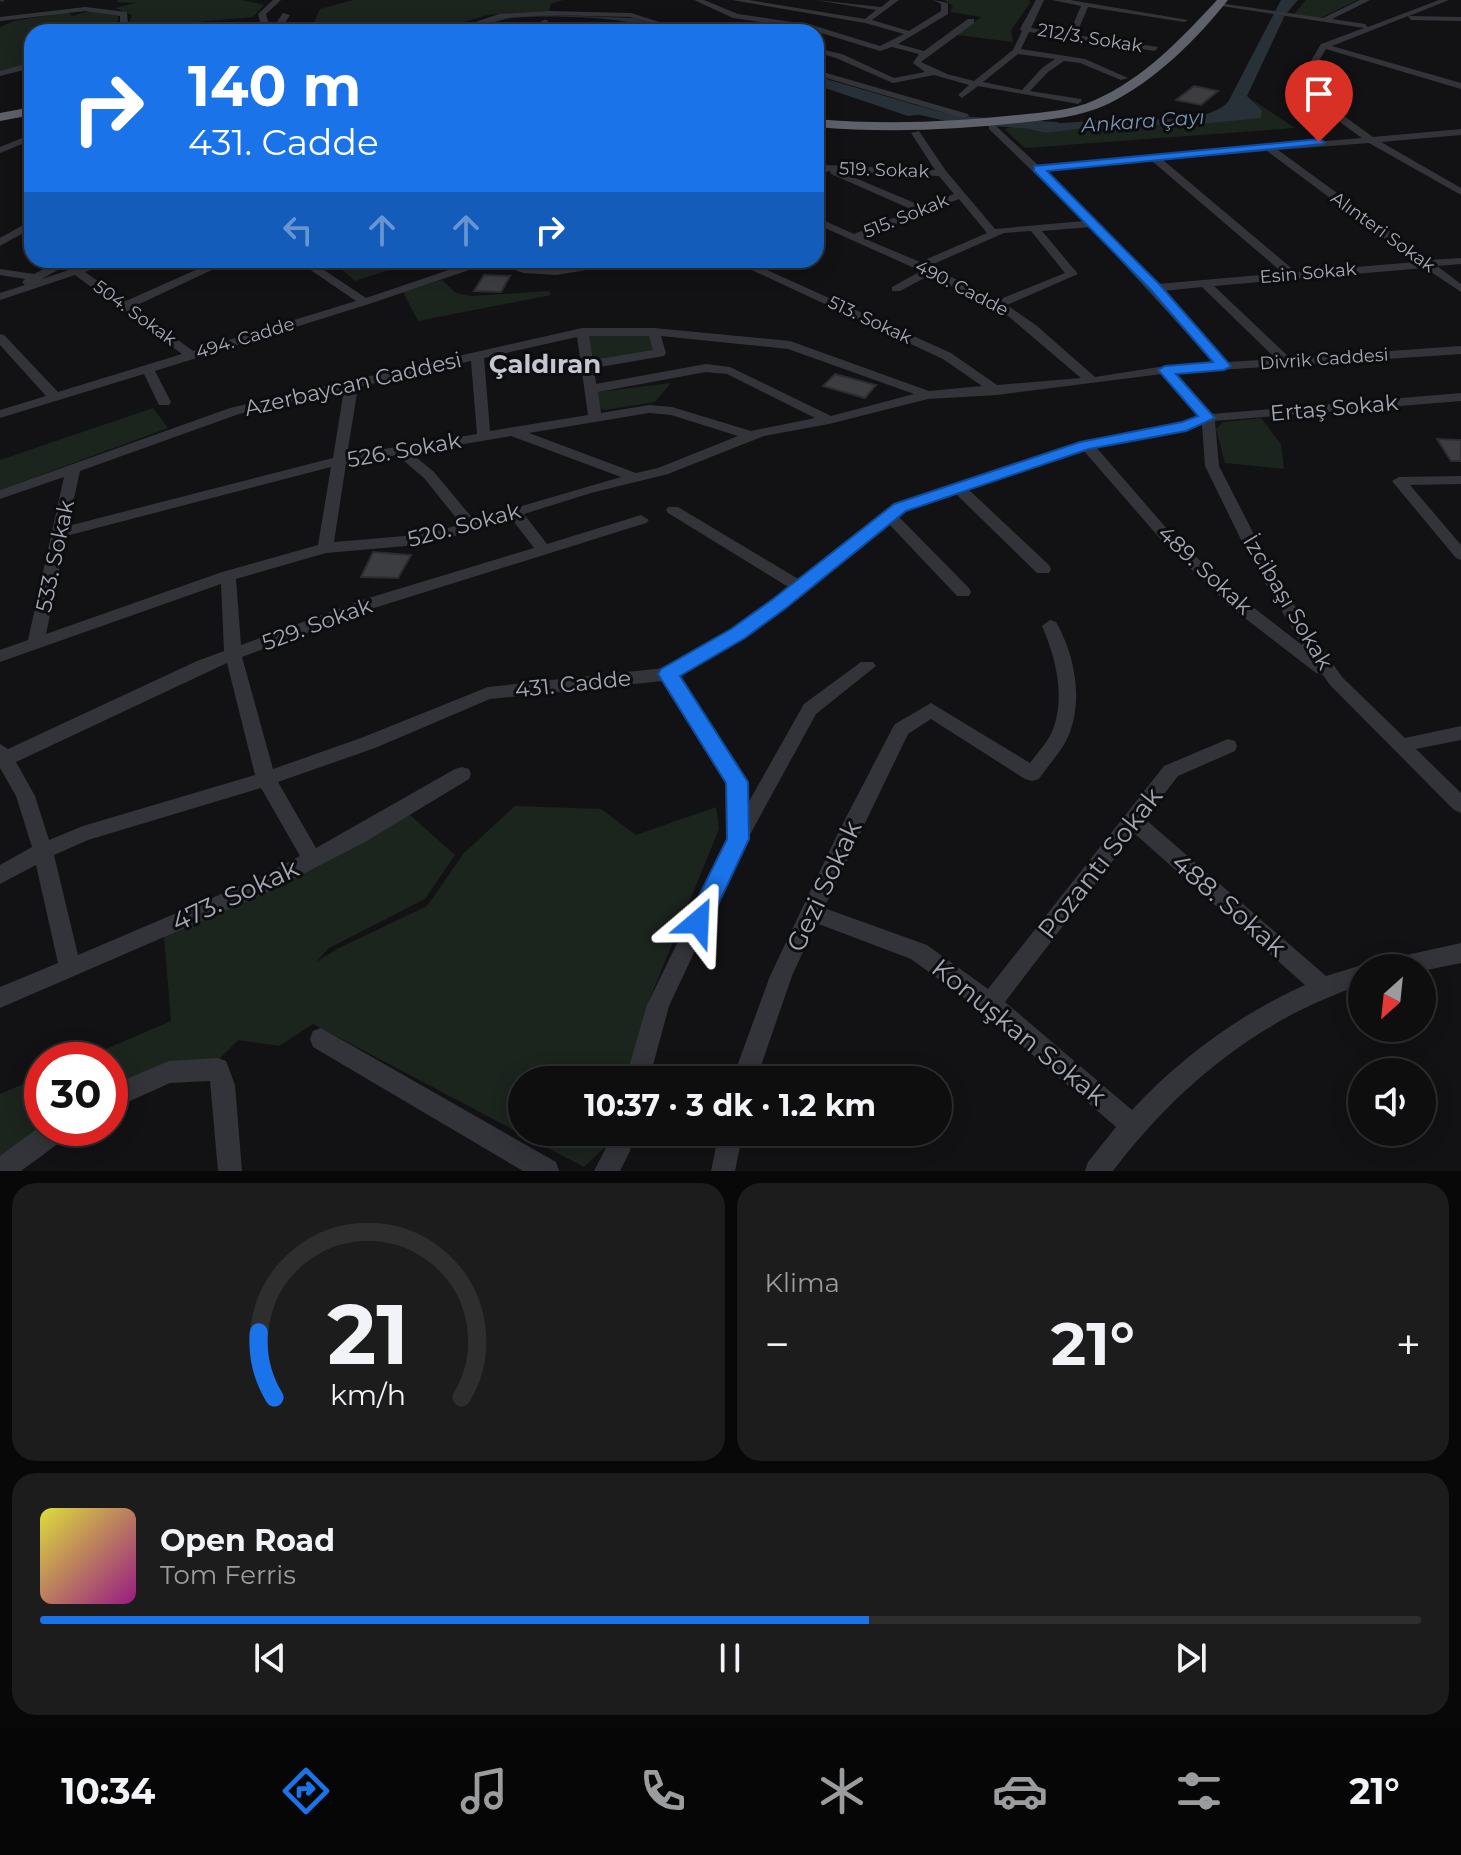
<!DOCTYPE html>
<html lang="tr">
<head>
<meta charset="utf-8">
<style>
	:root { --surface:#0e0e0f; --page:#1c1c1d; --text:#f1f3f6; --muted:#9b9c9e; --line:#2e2e2f; --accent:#1a73e8 }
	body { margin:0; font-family:Montserrat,sans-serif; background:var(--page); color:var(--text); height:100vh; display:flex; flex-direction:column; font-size:30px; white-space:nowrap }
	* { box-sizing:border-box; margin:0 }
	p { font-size:26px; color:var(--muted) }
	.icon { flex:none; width:44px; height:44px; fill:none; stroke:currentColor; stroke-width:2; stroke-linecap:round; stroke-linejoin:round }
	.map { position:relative; height:1171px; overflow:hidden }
	.sheet { display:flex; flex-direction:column; gap:12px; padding:12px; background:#080808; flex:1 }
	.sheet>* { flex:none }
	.top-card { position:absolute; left:24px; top:24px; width:800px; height:244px; border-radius:24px; box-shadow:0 4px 20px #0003,0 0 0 2px var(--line); background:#1a73e8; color:#fff; overflow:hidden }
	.needle { width:52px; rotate:207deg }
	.tools { position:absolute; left:1348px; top:954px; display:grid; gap:16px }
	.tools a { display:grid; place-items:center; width:88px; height:88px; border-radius:50%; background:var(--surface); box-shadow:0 4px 20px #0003,0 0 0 2px var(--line); font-size:40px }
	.speed { position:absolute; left:24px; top:1042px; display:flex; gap:16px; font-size:40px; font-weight:700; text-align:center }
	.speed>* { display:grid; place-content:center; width:104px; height:104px; border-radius:50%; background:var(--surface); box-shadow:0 4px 20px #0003,0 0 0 2px var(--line); line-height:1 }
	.speed .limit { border:12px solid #d22; background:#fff; color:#111 }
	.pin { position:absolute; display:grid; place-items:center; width:68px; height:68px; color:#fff; margin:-82px -34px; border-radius:50% 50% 50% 0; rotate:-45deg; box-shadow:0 0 8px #0007 }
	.pin .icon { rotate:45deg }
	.me { position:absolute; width:88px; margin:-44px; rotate:26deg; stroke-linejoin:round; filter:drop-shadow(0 0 6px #0008) }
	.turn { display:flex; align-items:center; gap:28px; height:168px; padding:0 32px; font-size:36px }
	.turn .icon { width:104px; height:104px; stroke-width:2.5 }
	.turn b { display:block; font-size:56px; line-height:68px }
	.lanes { display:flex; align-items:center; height:76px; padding:0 32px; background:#0003; justify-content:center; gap:40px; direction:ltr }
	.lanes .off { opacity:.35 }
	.big { font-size:60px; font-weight:700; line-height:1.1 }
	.sheet .tile { flex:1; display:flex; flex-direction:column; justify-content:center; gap:12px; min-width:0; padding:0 28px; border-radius:24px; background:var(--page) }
	.sheet .dial { align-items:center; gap:0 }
	.dial svg { height:208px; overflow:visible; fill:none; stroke:var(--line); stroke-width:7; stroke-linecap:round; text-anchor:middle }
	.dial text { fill:var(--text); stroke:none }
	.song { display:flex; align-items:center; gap:24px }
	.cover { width:96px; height:96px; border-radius:12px; background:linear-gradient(135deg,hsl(60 70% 55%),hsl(310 70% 35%)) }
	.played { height:8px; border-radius:4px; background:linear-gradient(90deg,var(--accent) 60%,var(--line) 60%) }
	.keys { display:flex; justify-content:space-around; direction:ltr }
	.heat { display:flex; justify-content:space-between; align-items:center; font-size:44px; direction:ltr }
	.sheet .tiles { flex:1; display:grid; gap:12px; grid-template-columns:1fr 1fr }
	.tile:last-child { grid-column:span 2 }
	.trip { position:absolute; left:508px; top:1066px; width:444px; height:80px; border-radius:40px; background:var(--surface); box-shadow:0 4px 20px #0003,0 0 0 2px var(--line); font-weight:700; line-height:80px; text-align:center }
	.tab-bar { display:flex; height:128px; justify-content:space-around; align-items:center; background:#060606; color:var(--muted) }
	.tab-bar .icon { width:56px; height:56px }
	.tab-bar .current { color:var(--accent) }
	.tab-bar b { font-size:36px; color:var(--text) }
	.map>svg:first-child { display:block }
</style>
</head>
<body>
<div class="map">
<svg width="1461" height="1171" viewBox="0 0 1461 1171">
	<rect width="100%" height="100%" fill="#121214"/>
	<g fill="#1c241e">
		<polygon points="118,0 242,0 264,5 253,17 186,23 176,32 118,32 127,27 132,15 115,8 136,3 117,2"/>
		<polygon points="353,0 563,0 551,4 549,11 487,15 432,32 310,32 320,9"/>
		<polygon points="944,0 1029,0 1030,3 1011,30 1013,42 957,35 981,17 950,12 953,6"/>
		<polygon points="1306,0 1358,0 1320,18 1294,14"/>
		<path d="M 89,11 L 118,16 C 119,26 114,28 106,32 L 32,32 L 32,63 L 0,71 L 0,27 L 14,21 L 68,12 L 72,16 Z"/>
		<polygon points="1251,99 1295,128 1025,148 1004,129 1025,128 1046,133 1062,129 1261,118 1262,110"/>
		<polygon points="375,260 402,260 408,264 355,281 342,270"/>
		<polygon points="442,280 456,293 472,296 549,291 551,295 418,321 403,292"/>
		<polygon points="619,335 651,336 656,352 594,362 588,336"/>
		<polygon points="671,383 655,402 605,410 598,408 598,392"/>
		<polygon points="153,408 168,428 0,490 0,460"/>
		<polygon points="1261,418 1281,444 1284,469 1225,463 1216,429 1223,422"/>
		<polygon points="515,806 601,809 636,835 716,807 719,829 650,998 625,1080 522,1080 522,1132 609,1132 604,1148 584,1167 313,1024 279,1046 238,1040 220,1058 169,1064 110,1089 110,1060 80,1060 171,1021 164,936 314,868 409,814 455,855 425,899 329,948 316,962 339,948 427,906 464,853"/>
		<polygon points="42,1076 42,1128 0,1159 0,1094"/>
	</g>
	<g fill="#283038">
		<path d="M 1281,0 L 1298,0 L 1285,15 L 1247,96 L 1262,110 L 1261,118 L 1189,125 L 1132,125 L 1108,130 L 1084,128 L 1046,133 L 1024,128 L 1004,129 C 1034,123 1068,124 1095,120 C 1130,115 1201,129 1228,102 Z"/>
		<path d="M 523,14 L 634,18 L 672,32 L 653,32 C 640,15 535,15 511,18 C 491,21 476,32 456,32 L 498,18 Z"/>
		<polygon points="816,76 940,112 908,116 816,85"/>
	</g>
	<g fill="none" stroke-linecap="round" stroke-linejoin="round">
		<polygon fill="#283038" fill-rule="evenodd" points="896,101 958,116 1057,122 1064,126 1057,130 958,124 891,108 891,102"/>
	</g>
	<g fill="#3c3d41" stroke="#2c2c30" stroke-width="2">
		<polygon points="1194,86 1218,91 1201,105 1176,100"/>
		<polygon points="484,275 510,276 501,292 474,291"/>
		<polygon points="835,374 876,385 865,398 823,386"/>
		<polygon points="1437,439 1461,440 1461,461 1451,461"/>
		<polygon points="373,552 411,555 398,578 361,577"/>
	</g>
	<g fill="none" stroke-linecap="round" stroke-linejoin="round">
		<g fill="#333439" fill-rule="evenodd">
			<polygon points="0,0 5,0 1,2"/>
			<polygon points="273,0 281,0 266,14 270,28 275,25 283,13 290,15 281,29 263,32 258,14"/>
			<path d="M 694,0 L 704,0 L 738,14 L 812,25 L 880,46 L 904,34 L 865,23 L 732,0 L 749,0 L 865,19 L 876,10 L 815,0 L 881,7 L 890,0 L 899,0 L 872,20 L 909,31 L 941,11 L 941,4 L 933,0 L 948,3 L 948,14 L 898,44 L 924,51 L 968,19 L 974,19 L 974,23 L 921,62 L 947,74 L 974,81 L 1013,50 L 1022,31 L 1020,29 L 1036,0 L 1044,0 L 1031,28 L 1069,34 L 1081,6 L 1052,0 L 1070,0 L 1188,20 L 1184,22 L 1088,7 L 1076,35 L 1158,47 L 1155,51 L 1029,32 L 1021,49 L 1085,59 L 1128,78 L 1121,80 L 1080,63 L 1064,61 L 1048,72 L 1030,91 L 1081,99 L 1082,101 L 1078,104 L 978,86 L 962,98 L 958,95 L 969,85 L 934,75 L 893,83 L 836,58 L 816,52 L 816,48 L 842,54 L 894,78 L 925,72 L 913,63 L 919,54 L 892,47 L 880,51 L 808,29 L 733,18 ZM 1018,54 L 1055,59 L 1042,68 L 1022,90 L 983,82 Z"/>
			<path d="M 1360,0 L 1370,0 L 1332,19 L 1365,24 L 1368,27 L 1439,0 L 1449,0 L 1409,16 L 1461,17 L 1461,21 L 1411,20 L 1408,16 L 1332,46 L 1461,83 L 1461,89 L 1326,49 L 1307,81 L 1337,111 L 1373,137 L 1461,129 L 1461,135 L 1381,142 L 1461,188 L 1461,195 L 1369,143 L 1278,150 L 1429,260 L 1461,258 L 1461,264 L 1437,266 L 1461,284 L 1461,292 L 1425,268 L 1214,286 L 1290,358 L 1461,346 L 1461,354 L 1175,373 L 1211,414 L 1461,393 L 1461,401 L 1215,421 L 1219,466 L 1264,554 L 1310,631 L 1342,677 L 1405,738 L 1461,726 L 1461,740 L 1416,749 L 1461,793 L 1461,813 L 1454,810 L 1330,685 L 1323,675 L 1316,673 L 1233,609 L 1164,543 L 1083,450 L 968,489 L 1049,565 L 1051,569 L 1049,573 L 1037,573 L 955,493 L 905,510 L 898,516 L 969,588 L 971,592 L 969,596 L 957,596 L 889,524 L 807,592 L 744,637 L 678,676 L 744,777 L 746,782 L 747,805 L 804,704 L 861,662 L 873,662 L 876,666 L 816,714 L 747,840 L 669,1006 L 649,1080 L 625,1080 L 647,1005 L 728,839 L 728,783 L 663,681 L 490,699 L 375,748 L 278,782 L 316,848 L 455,769 L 462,767 L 469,769 L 471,774 L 469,779 L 365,842 L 268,892 L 0,1008 L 0,987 L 58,963 L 36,865 L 0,884 L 0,865 L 32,847 L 16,796 L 0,768 L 0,744 L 8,749 L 197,661 L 224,651 L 221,584 L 0,662 L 0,650 L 28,640 L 64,477 L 0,499 L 0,490 L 230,408 L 582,328 L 654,328 L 790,341 L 929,391 L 982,386 L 943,359 L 730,260 L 745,260 L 951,353 L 997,385 L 1081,378 L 1008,316 L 936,278 L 930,275 L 900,291 L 892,291 L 892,287 L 921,271 L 816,224 L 816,217 L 854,234 L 913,210 L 831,174 L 830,171 L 816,174 L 816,168 L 826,165 L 935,170 L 911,133 L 919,131 L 946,171 L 995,229 L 1084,221 L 989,129 L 989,125 L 995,125 L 1038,165 L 1362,138 L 1330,115 L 1299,81 L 1321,44 L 1364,28 L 1215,5 L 1219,3 L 1323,18 ZM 1267,151 L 1416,262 L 1296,272 L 1163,160 ZM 1152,161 L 1283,273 L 1157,284 L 1044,170 ZM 841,172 L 939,176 L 954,194 L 922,206 ZM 959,199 L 987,233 L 920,262 L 863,238 ZM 1090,227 L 1214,363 L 1165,366 L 1095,377 L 1037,326 L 1007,305 L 1078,274 L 1042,231 ZM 1031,231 L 1065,273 L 998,300 L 929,266 L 1004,233 ZM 1202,287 L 1276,359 L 1227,362 L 1163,291 ZM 589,336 L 649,336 L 653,350 L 593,360 ZM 661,336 L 788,349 L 914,394 L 831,416 L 730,367 L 706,364 L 596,384 L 594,368 L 664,356 L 666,353 ZM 577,337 L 588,415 L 490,431 L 484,358 ZM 471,361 L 477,434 L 347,455 L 358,387 ZM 706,372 L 727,374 L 815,418 L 751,431 L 672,407 L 649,405 L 601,413 L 598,392 ZM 1162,374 L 1199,417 L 1183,423 L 1081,442 L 895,504 L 800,580 L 678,507 L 668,507 L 666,510 L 668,513 L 790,588 L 732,629 L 664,668 L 488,687 L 361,738 L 273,769 L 242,657 L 374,608 L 646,523 L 649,520 L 641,515 L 547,544 L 524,514 L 591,493 L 668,474 L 764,436 L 829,424 L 928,399 L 997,395 ZM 344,390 L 333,458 L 68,526 L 80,471 L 239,414 ZM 649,413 L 671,415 L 738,436 L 658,468 L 636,473 L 529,433 ZM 1202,425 L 1205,466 L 1248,554 L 1302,645 L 1245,601 L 1174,537 L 1096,447 ZM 511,436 L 621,477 L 474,520 L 434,472 L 411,453 ZM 397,455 L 424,478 L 461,524 L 428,534 L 334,542 L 346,464 ZM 331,467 L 318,545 L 222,572 L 46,634 L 66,536 ZM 511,518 L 534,548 L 362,600 L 241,645 L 236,579 L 326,553 L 429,544 ZM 227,663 L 255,775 L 83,826 L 49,840 L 35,796 L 16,762 ZM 261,788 L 300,856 L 254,880 L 78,955 L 54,855 L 88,840 Z"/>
			<polygon points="85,7 127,12 128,24 117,32 108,32 120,23 120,16 85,11 0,21 0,17"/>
			<polygon points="548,11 631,13 691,32 679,32 630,17 548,15 500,18 458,32 446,32 499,14"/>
			<polygon points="544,20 547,20 553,32 545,32 540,22"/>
			<polygon points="29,63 32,63 32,68 0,76 0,71"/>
			<polygon points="816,70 968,114 969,116 962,118 816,75"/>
			<polygon points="1100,117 1116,128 1116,132 1110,132 1097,122 1096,120"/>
			<polygon points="32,134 32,140 0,153 0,147"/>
			<polygon points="32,220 32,228 0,246 0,238"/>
			<polygon points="61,260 75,260 42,279 99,260 116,260 85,272 126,301 218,260 233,260 133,307 193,351 356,301 296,260 309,260 366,298 478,260 502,260 540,268 606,260 628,260 605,267 556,275 524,273 490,263 369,304 155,371 171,402 169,405 159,405 144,374 0,418 0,410 46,396 0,345 0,334 4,335 58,392 182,354 75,275 0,300 0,293 25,285 22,282 25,279 0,275 0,269 34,274"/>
			<polygon points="1461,476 1461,484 1410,485 1461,545 1461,560 1456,558 1392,481 1399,477"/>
			<path d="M 1050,620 L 1056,622 C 1074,653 1083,697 1070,732 C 1064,749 1049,764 1039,779 L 1032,781 L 1025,779 L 931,719 L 908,734 L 824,908 L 927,945 L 988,989 L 1164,766 L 1228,739 L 1235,741 L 1237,746 L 1235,751 L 1178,776 L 1145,819 L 1326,976 L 1362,965 L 1370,968 L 1362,968 L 1362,985 C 1262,1017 1177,1086 1113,1171 L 1085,1171 L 1088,1162 L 1116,1127 L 982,1011 L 911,959 L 816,923 L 792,976 L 756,1080 L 732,1080 L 770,976 L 839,831 L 892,729 L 895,724 L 931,703 L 1030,763 C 1037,753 1047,743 1052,732 C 1066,698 1056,658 1042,626 ZM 1134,833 L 1305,985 C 1240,1014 1181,1057 1132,1110 L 1005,1002 Z"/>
			<polygon points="1461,943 1461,963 1422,971 1422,968 1382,968 1385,961 1393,958"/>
			<polygon points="321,1028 556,1162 559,1171 523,1171 313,1047 310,1039 313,1031"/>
			<polygon points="218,1058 226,1061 235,1085 242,1171 218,1171 210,1081 170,1083 110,1110 110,1086 169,1061"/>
			<polygon points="42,1125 42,1128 70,1128 67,1137 21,1171 0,1171 0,1156"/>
			<polygon points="611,1132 635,1132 630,1151 620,1171 594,1171 607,1146"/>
			<polygon points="719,1132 743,1132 735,1171 711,1171"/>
		</g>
		<g fill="#5f616a" fill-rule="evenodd">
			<path d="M 1217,0 L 1228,0 C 1196,40 1155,81 1108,104 C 1080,117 1049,120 1018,123 C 951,130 884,133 816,127 L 816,119 C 884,125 950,122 1017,115 C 1044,112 1071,111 1095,100 C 1143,79 1182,38 1217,0 Z"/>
			<polygon points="32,107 32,115 0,121 0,113"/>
		</g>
	</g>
	<polygon fill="#1a73e8" stroke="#114b97" stroke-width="2" points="1319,139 1325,142 1323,144 1047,171 1160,285 1231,366 1224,370 1176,374 1215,418 1186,431 1089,449 906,511 786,608 745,638 680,676 748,782 749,839 706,930 698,933 689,930 686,922 727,839 726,783 658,674 661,669 731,629 773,599 894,504 1080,442 1182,422 1198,416 1158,370 1165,366 1213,362 1151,290 1034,171 1034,166"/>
	<g text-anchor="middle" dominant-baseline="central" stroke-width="6" stroke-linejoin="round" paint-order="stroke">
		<g font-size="18" fill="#a3a8b5" stroke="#0d0d0f">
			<text transform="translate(1090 38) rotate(9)">212/3. Sokak</text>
			<text transform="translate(884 170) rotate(2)">519. Sokak</text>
			<text transform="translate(906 216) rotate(-22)">515. Sokak</text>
			<text transform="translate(1383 232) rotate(36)">Alınteri Sokak</text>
			<text transform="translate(1308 273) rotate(-5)">Esin Sokak</text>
			<text transform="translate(962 288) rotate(27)">490. Cadde</text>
			<text transform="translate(135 313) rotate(36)">504. Sokak</text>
			<text transform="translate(870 320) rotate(25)">513. Sokak</text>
			<text transform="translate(245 338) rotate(-17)">494. Cadde</text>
			<text transform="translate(1324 359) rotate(-4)">Divrik Caddesi</text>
		</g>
		<g font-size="20" font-style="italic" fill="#7894b2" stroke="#0d0d0f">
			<text transform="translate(1143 121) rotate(-4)">Ankara Çayı</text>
		</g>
		<g font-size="22" fill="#a3a8b5" stroke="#0d0d0f">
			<text transform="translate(353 384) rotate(-13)">Azerbaycan Caddesi</text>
			<text transform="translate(1334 408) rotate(-5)">Ertaş Sokak</text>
			<text transform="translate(404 450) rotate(-10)">526. Sokak</text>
			<text transform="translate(464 525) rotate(-15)">520. Sokak</text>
			<text transform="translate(55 556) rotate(-78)">533. Sokak</text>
			<text transform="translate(1205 570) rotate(43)">489. Sokak</text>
			<text transform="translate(1288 602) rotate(59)">İzcibaşı Sokak</text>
			<text transform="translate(317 624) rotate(-20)">529. Sokak</text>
			<text transform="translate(573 684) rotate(-6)">431. Cadde</text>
		</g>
		<g font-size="26" font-weight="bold" fill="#c4c7d1" stroke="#0d0d0f">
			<text x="545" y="364">Çaldıran</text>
		</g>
		<g font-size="26" fill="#a3a8b5" stroke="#0d0d0f">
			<text transform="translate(1100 863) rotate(-52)">Pozantı Sokak</text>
			<text transform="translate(824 886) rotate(-65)">Gezi Sokak</text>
			<text transform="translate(235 895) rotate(-25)">473. Sokak</text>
			<text transform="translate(1229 905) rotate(41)">488. Sokak</text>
			<text transform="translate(1019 1032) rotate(39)">Konuşkan Sokak</text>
		</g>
	</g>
</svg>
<div class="tools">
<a><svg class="needle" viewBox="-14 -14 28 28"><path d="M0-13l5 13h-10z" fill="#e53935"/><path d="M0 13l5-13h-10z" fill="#9b9c9e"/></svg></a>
<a><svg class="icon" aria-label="sound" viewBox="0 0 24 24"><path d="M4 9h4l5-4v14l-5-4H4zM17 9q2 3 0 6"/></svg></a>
</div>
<div class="speed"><div class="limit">30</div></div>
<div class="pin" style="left:1319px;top:142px;background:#d93025"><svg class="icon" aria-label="arrive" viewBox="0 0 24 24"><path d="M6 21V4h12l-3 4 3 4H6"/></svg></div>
<svg class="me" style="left:698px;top:922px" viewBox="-20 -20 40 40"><path d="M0-17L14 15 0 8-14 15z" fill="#1a73e8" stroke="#fff" stroke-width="4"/></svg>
<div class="trip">10:37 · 3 dk · 1.2 km</div>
<div class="top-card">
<div class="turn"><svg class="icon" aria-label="right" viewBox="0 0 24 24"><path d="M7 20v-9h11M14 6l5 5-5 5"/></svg><div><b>140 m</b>431. Cadde</div></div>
<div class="lanes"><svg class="icon off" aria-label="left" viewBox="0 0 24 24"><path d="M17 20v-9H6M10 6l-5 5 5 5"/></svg><svg class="icon off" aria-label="ahead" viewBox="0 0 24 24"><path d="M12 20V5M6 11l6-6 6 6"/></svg><svg class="icon off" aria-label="ahead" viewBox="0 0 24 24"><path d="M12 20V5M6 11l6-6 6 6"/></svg><svg class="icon" aria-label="right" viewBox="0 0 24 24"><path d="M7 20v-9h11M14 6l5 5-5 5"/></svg></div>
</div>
</div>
<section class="sheet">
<div class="tiles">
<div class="tile dial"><svg viewBox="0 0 100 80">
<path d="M14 69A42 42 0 1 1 86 69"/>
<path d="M14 69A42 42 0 0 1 8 44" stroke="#1a73e8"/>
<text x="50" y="56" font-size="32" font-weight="700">21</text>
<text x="50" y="72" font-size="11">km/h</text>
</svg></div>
<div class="tile"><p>Klima</p>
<div class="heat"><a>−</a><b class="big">21°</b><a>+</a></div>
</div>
<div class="tile">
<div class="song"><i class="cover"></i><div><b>Open Road</b><p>Tom Ferris</p></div></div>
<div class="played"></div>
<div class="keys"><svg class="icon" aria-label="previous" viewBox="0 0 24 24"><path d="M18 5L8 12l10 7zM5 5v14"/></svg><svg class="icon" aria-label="pause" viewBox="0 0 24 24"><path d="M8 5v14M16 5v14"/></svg><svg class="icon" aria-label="next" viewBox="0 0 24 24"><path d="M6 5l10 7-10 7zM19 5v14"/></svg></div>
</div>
</div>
</section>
<nav class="tab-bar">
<b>10:34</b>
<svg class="icon current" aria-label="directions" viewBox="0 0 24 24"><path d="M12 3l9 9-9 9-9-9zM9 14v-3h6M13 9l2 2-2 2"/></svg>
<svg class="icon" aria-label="music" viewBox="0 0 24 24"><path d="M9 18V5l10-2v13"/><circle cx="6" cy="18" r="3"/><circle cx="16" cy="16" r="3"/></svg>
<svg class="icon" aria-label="phone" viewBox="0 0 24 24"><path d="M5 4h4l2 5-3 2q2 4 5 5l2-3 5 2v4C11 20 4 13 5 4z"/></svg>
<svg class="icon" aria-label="climate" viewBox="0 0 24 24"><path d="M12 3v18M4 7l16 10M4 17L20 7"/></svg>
<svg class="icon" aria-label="car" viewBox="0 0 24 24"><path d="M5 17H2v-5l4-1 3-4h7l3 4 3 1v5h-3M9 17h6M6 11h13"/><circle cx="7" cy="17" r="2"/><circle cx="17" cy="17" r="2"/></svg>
<svg class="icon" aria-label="filters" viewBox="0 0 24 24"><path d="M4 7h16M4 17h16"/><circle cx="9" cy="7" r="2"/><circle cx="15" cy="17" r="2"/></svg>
<b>21°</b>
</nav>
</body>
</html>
